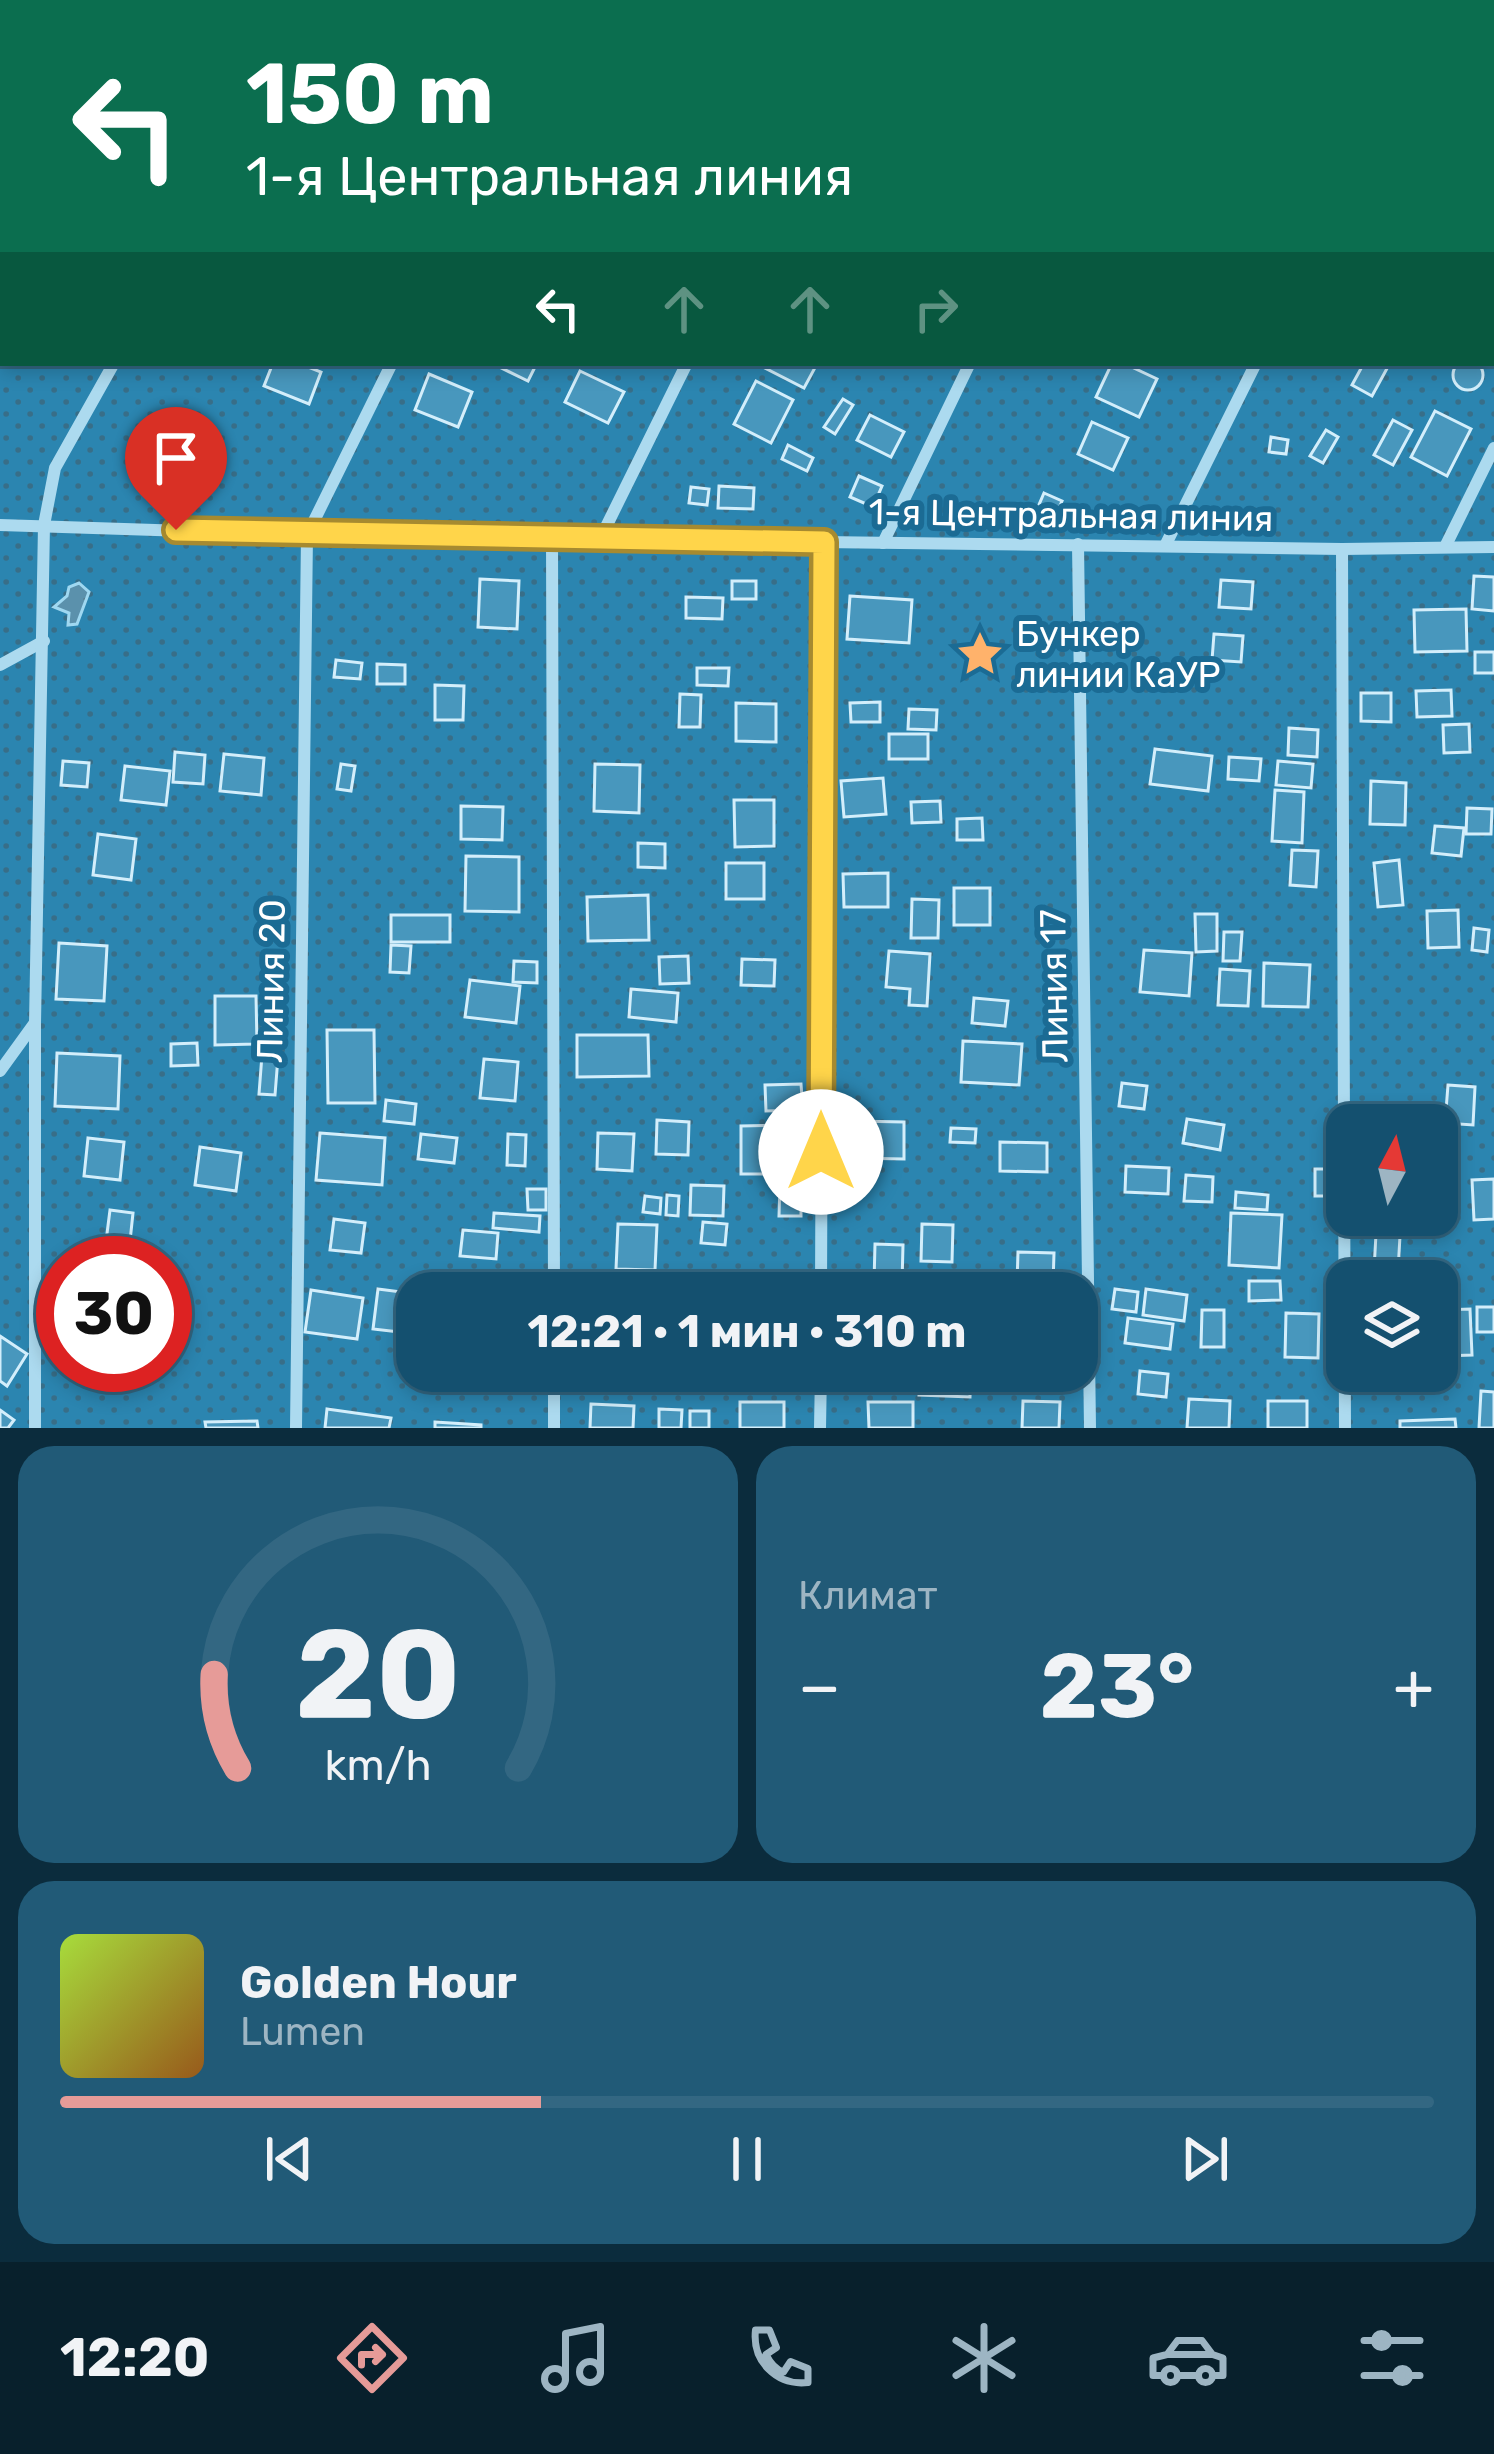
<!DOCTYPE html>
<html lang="ru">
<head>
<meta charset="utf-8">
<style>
	:root { --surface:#14506f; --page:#215a77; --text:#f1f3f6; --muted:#9db5c3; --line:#336782; --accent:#e69b98 }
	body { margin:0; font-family:Rubik,sans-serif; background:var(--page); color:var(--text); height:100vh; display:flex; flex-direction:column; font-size:45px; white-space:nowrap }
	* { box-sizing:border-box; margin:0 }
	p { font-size:39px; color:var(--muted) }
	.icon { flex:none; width:66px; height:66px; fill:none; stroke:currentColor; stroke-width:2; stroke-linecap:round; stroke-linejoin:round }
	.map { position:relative; height:1428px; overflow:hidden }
	.panel { display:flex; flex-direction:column; gap:18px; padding:18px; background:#0b2c3d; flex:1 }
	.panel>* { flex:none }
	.hud { position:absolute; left:0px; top:0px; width:1494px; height:366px; box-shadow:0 6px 18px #0003,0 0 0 3px var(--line); background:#0b6e4f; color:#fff; overflow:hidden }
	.needle { width:78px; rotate:7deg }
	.tools { position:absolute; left:1326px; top:1104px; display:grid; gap:24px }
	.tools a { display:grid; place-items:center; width:132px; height:132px; border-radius:24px; background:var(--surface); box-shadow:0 6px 18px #0003,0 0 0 3px var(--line); font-size:60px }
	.speed { position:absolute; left:36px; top:1236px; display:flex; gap:24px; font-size:60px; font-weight:700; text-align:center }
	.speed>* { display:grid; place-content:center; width:156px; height:156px; border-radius:50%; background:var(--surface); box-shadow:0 6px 18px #0003,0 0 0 3px var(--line); line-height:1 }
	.speed .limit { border:18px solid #d22; background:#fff; color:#111 }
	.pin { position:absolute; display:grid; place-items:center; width:102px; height:102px; color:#fff; margin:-123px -51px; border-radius:50% 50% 50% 0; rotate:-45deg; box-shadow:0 0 12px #0007 }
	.pin .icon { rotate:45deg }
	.me { position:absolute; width:132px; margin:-66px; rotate:0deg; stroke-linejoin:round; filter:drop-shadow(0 0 9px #0008) }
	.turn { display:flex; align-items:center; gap:42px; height:252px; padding:0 48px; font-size:54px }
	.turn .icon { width:156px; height:156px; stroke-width:2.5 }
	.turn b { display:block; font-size:84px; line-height:102px }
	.lanes { display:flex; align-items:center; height:114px; padding:0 48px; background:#0003; justify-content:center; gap:60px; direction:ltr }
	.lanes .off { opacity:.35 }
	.big { font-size:90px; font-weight:700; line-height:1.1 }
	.panel .tile { flex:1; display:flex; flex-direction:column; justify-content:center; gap:18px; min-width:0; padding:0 42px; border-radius:36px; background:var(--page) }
	.panel .dial { align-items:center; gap:0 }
	.dial svg { height:312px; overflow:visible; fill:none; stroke:var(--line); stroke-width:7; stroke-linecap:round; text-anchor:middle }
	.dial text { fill:var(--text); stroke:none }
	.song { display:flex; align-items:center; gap:36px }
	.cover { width:144px; height:144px; border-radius:18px; background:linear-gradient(135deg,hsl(80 70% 55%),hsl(30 70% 35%)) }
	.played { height:12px; border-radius:6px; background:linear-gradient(90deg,var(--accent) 35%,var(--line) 35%) }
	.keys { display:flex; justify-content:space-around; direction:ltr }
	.heat { display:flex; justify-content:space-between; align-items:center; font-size:66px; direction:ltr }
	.panel .tiles { flex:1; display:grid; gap:18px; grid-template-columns:1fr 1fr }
	.tile:last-child { grid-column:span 2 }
	.trip { position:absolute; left:396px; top:1272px; width:702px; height:120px; border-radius:36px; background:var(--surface); box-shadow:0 6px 18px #0003,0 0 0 3px var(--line); font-weight:700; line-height:120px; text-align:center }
	.dock { display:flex; height:192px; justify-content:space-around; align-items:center; background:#08202c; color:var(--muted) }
	.dock .icon { width:84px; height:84px }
	.dock .on { color:var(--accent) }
	.dock b { font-size:54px; color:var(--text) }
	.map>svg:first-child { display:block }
</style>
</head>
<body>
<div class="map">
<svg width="1494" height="1428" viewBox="0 0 1494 1428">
	<defs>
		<pattern id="garden-dots" width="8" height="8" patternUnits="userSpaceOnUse" patternTransform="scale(3)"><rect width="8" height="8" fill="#2b85b0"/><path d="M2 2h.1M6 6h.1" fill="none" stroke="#386e88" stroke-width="1.8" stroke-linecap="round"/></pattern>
		<pattern id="water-ripples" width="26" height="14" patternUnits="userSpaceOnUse" patternTransform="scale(3)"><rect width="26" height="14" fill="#5b91ac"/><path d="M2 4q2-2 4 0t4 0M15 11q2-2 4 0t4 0" fill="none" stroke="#56798a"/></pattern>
	</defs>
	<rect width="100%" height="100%" fill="#1b6b94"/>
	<path fill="url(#garden-dots)" fill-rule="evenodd" d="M 0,0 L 1494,0 L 1494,1428 L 0,1428 ZM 3,3 L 1491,3 L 1491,363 L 3,363 ZM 1347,1125 L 1437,1125 L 1437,1215 L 1347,1215 ZM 63,1263 L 165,1263 L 165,1365 L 63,1365 ZM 1347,1281 L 1437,1281 L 1437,1371 L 1347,1371 ZM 417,1293 L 1077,1293 L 1077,1371 L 417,1371 Z"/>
	<polygon fill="url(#water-ripples)" stroke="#9fd8f1" stroke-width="3" points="79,583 89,592 77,624 68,625 69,613 54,607 67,596 69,587"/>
	<g fill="#4897bd" stroke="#d3eefb" stroke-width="3">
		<polygon points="155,0 198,0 203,2 153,3"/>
		<polygon points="1491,307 1494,309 1494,355 1491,353"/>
		<circle cx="1468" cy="375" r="15"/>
		<polygon points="273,363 298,363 321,372 309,404 264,386"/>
		<polygon points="491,363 537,363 528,381"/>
		<polygon points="765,363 815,363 817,364 804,388 763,367"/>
		<polygon points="1112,363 1123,363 1157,379 1139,417 1096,397"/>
		<polygon points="1364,363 1390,363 1372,396 1352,385"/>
		<polygon points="580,371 624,392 608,423 565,402"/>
		<polygon points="429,374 472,392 458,427 415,410"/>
		<polygon points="756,381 793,400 771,443 734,424"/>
		<polygon points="843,399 853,405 835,434 824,427"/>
		<polygon points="1435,411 1471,429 1447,476 1411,457"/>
		<polygon points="870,415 904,432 891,457 857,440"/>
		<polygon points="1393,420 1412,430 1393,465 1374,455"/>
		<polygon points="1092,422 1128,438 1113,470 1078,454"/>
		<polygon points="1326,430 1338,437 1323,463 1310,456"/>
		<polygon points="1271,437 1288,440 1286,454 1269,452"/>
		<polygon points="788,445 813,458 807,471 782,459"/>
		<polygon points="859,476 882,486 873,507 850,497"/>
		<polygon points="719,486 754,488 753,509 718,508"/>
		<polygon points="691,487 709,489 707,505 689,503"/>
		<polygon points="1044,493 1062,501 1050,528 1032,521"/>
		<polygon points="1474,576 1494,577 1494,611 1472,609"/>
		<polygon points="480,579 519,581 517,629 478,627"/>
		<polygon points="1221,580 1253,582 1251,609 1219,607"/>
		<rect x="732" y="581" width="24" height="18"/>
		<polygon points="850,596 912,600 909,643 847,639"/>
		<polygon points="686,597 723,598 722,619 686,618"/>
		<polygon points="1466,609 1467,651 1415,652 1414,610"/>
		<polygon points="1214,634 1243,636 1241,662 1212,660"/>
		<rect x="1475" y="652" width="19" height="21"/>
		<polygon points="336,660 362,663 360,679 334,677"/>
		<polygon points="377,664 405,665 405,684 377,684"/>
		<polygon points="697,668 729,668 728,686 697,685"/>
		<polygon points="435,685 464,686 463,720 435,720"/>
		<polygon points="1451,690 1452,716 1417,717 1416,691"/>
		<polygon points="1361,693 1391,693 1391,722 1361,721"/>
		<polygon points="680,694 701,695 700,727 679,727"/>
		<polygon points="880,702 880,722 851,722 850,703"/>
		<polygon points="736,703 776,704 776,742 736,741"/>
		<polygon points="909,709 937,710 936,730 908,729"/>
		<polygon points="1469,724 1470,752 1444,753 1443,725"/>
		<polygon points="1289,728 1318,730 1317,757 1288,755"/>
		<rect x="889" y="734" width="39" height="25"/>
		<polygon points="1155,749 1212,756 1208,791 1150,784"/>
		<polygon points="175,752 205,755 203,784 173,782"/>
		<polygon points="224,754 264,758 261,795 220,791"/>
		<polygon points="1229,757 1261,759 1259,781 1228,779"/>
		<polygon points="63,761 89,763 87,787 61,785"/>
		<polygon points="1278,761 1313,764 1311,788 1276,785"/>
		<polygon points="341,764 355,766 351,791 337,789"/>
		<polygon points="595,764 640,765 639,813 594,811"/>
		<polygon points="125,766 170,771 166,805 121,800"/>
		<polygon points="883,778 886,814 844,817 841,781"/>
		<polygon points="1371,781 1406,783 1405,825 1370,824"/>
		<polygon points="1275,790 1304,792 1302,843 1272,841"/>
		<polygon points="734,800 774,800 774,846 735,847"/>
		<polygon points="940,801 941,822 912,823 911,802"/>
		<polygon points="461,806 503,807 502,840 461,839"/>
		<polygon points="1467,808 1492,809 1491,834 1466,834"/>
		<polygon points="982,818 983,840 957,840 957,819"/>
		<polygon points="1435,826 1464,828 1461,856 1432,853"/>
		<polygon points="98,834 136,839 131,880 93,875"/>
		<polygon points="638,843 665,844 665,868 638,867"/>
		<polygon points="1292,850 1318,851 1316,887 1290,885"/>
		<polygon points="466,856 519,857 519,912 465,911"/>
		<polygon points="1399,860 1403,905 1378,907 1374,863"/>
		<rect x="726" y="863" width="38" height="36"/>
		<polygon points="888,873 888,907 844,907 843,874"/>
		<rect x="954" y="888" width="36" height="37"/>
		<polygon points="648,895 649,940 588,941 587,897"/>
		<polygon points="912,899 939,900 938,938 911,938"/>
		<polygon points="1458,910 1459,947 1428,948 1427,911"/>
		<polygon points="1195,914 1217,914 1217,951 1196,952"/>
		<rect x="391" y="915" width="59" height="27"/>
		<polygon points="1474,928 1489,930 1487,952 1472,950"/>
		<polygon points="1224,932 1242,932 1240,961 1223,961"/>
		<polygon points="59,943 107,946 104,1001 56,999"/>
		<polygon points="391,945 411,946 409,973 390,972"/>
		<polygon points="1144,950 1192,953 1189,996 1140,992"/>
		<polygon points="889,951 930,954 927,1006 909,1005 910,989 886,987"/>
		<polygon points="688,956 689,983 660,984 659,957"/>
		<polygon points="742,959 775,960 774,986 741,985"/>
		<polygon points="514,961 537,962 537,983 513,982"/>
		<polygon points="1264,963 1310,965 1308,1007 1263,1006"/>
		<polygon points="1220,969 1250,971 1248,1006 1218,1005"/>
		<polygon points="470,980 520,986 516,1023 465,1017"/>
		<polygon points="631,989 678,993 676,1022 629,1017"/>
		<polygon points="215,996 256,996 257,1044 215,1045"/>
		<polygon points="974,998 1008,1001 1005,1026 972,1023"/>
		<polygon points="327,1030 374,1030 375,1103 328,1103"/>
		<polygon points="577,1035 648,1035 649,1076 577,1077"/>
		<polygon points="963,1041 1022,1044 1019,1085 961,1082"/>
		<polygon points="197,1043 198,1065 171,1066 171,1044"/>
		<polygon points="57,1053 120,1056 118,1109 55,1106"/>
		<polygon points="262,1055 278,1057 275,1095 259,1094"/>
		<polygon points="484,1059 518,1062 515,1101 480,1098"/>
		<polygon points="1122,1083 1147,1086 1144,1109 1119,1106"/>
		<polygon points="801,1084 803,1110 766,1111 765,1085"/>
		<polygon points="1448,1085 1475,1087 1473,1125 1445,1123"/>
		<polygon points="386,1100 416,1104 414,1124 384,1121"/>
		<polygon points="1187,1119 1224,1125 1220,1150 1183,1143"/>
		<polygon points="657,1120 689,1122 688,1155 656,1154"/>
		<polygon points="853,1121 904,1122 904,1159 852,1158"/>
		<polygon points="787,1125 788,1174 741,1174 741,1126"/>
		<polygon points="951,1128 976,1129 975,1143 950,1142"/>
		<polygon points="320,1133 385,1138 382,1185 316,1180"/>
		<polygon points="598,1133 634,1134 632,1171 597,1169"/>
		<polygon points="421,1134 457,1138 454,1163 418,1159"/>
		<polygon points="508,1134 526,1135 525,1166 507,1165"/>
		<polygon points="88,1138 124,1142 120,1180 84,1176"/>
		<polygon points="1000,1142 1047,1143 1047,1172 1000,1171"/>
		<polygon points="200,1147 241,1153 236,1191 195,1185"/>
		<polygon points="1126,1166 1169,1168 1168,1194 1125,1192"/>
		<rect x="1315" y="1169" width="20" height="27"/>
		<polygon points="1186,1175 1213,1177 1212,1202 1184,1201"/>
		<polygon points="1494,1179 1494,1219 1474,1220 1472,1180"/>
		<polygon points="780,1184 801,1184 801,1216 779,1216"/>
		<polygon points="691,1185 724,1186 723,1216 690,1215"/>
		<polygon points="527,1189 546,1189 546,1210 528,1210"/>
		<polygon points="1236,1192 1268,1195 1267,1210 1235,1208"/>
		<polygon points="667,1195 679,1196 678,1216 666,1215"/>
		<polygon points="645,1196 661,1198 660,1214 643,1212"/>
		<polygon points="110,1210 133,1213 128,1260 104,1257"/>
		<polygon points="494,1213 540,1216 539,1232 493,1228"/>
		<polygon points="1231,1213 1282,1215 1279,1268 1229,1265"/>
		<polygon points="1369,1215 1407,1215 1405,1233 1368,1229"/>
		<polygon points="334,1219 365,1223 361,1253 330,1250"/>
		<polygon points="703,1222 727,1224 725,1245 701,1243"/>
		<polygon points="618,1224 657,1225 655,1270 616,1269"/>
		<polygon points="922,1224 953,1225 952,1262 921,1261"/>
		<polygon points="463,1230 498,1233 496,1259 460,1256"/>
		<polygon points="1376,1234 1400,1236 1398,1271 1374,1270"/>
		<polygon points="875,1244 903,1245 902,1284 874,1283"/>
		<polygon points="1018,1252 1054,1253 1053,1285 1017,1284"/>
		<polygon points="1249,1281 1280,1281 1281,1300 1249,1301"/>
		<polygon points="854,1287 895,1291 895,1293 854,1293"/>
		<polygon points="650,1288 689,1290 689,1293 650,1293"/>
		<polygon points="378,1289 417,1294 417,1334 373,1329"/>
		<polygon points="1115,1289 1138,1292 1136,1312 1112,1309"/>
		<polygon points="1146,1289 1187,1295 1184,1321 1143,1315"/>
		<polygon points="311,1290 363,1298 357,1339 305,1332"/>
		<rect x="1477" y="1307" width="17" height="25"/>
		<polygon points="1470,1309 1472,1355 1444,1356 1442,1310"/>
		<polygon points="1202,1310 1224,1310 1224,1347 1201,1347"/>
		<polygon points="1286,1313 1319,1314 1318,1358 1285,1357"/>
		<polygon points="1128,1318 1173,1324 1170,1349 1125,1343"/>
		<polygon points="0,1336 27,1354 7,1386 0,1381"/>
		<polygon points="696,1371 741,1371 740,1389 696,1388"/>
		<polygon points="920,1371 971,1371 970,1397 919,1395"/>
		<polygon points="1140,1371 1168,1374 1166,1397 1138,1394"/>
		<polygon points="1008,1372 1042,1374 1040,1390 1007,1387"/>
		<polygon points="1481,1391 1494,1392 1494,1428 1479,1428"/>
		<polygon points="1189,1399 1230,1401 1229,1428 1187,1428"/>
		<polygon points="1023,1401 1060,1402 1059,1428 1022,1428"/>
		<rect x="1268" y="1401" width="39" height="27"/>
		<rect x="740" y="1402" width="44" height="26"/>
		<polygon points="868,1402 913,1402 913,1428 869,1428"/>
		<polygon points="591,1404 634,1406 633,1428 590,1428"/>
		<polygon points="327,1409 391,1418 389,1428 325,1428"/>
		<polygon points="659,1409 682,1410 681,1428 659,1428"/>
		<polygon points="0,1410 14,1420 8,1428 0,1428"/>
		<rect x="690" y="1411" width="19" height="17"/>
		<polygon points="1455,1419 1456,1428 1400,1428 1400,1421"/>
		<polygon points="257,1421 258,1428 206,1428 205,1422"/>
		<polygon points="435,1422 481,1425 481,1428 435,1428"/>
	</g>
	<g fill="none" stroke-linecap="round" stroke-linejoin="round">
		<g stroke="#acdaef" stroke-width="12">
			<polyline points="77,3 79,0"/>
			<polyline points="313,3 314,0"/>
			<polyline points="571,3 572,0"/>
			<polyline points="863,3 865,0"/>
			<polyline points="1142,3 1144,0"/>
			<polyline points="1435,3 1436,0"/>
			<polyline points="0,136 3,132"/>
			<polyline points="0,525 307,535 1342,549 1494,547"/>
			<polyline points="552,536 554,1293"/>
			<polyline points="601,537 687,363"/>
			<polyline points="883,543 970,363"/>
			<polyline points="1078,544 1090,1428"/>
			<polyline points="1166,544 1256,363"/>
			<polyline points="1445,547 1494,448"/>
			<polyline points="1342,549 1345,1428"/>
			<polyline points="0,665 44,641"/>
			<polyline points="0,1071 34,1024"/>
			<polyline points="821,1293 824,542"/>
			<polyline points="554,1371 554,1428"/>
			<polyline points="35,1428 35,1023 44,525 55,468 114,363"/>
			<polyline points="296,1428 307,535 392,363"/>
			<polyline points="820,1428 821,1371"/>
		</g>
	</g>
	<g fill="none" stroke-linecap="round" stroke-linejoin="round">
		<defs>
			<polyline id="route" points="176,530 824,542 821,1152"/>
		</defs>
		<use href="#route" stroke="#a68a30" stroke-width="30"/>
		<use href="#route" stroke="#ffd54a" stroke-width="21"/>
	</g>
	<defs>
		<symbol id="sight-bare" viewBox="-9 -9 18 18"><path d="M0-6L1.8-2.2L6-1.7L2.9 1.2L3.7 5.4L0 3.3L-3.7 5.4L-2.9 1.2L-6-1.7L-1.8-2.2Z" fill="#ffb26b" stroke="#1b6b94" stroke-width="2.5" paint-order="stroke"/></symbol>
	</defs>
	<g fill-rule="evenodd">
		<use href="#sight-bare" x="947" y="621" width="66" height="66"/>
	</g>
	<g text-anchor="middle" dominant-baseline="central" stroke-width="12" stroke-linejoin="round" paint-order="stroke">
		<g font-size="36" fill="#fff" stroke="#1b6b94">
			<text transform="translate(1071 515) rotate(1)">1-я Центральная линия</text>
			<text transform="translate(271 981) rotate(-89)">Линия 20</text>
			<text transform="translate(1054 986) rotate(-91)">Линия 17</text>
		</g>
		<g font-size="36" fill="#fff" stroke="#1b6b94" text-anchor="start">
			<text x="1016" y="633">Бункер<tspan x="1016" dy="41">линии КаУР</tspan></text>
		</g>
	</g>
</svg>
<div class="tools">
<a><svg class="needle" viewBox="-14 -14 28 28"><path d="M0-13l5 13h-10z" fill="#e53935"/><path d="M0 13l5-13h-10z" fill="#9db5c3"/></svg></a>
<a><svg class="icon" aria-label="layers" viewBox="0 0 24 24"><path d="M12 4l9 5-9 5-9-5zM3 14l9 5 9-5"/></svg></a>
</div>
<div class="speed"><div class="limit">30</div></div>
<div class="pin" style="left:176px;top:530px;background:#d93025"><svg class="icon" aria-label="arrive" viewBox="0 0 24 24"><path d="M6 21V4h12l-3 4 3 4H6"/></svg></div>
<svg class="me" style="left:821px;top:1152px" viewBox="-20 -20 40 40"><circle r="19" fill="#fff"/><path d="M0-13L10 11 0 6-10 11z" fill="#ffd54a"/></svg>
<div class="trip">12:21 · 1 мин · 310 m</div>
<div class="hud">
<div class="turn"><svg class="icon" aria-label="left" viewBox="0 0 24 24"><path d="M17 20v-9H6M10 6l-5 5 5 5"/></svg><div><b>150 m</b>1-я Центральная линия</div></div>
<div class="lanes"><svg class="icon" aria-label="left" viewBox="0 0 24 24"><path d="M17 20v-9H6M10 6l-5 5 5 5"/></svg><svg class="icon off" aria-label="ahead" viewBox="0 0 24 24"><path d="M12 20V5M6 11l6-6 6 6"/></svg><svg class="icon off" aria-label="ahead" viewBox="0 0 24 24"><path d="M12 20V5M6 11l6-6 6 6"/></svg><svg class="icon off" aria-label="right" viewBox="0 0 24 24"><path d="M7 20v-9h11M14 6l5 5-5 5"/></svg></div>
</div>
</div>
<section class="panel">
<div class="tiles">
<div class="tile dial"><svg viewBox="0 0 100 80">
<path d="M14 69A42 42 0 1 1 86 69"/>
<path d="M14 69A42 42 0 0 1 8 45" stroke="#e69b98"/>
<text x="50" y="56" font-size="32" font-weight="700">20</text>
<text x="50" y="72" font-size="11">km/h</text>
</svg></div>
<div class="tile"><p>Климат</p>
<div class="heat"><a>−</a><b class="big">23°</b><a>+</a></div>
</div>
<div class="tile">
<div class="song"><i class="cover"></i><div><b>Golden Hour</b><p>Lumen</p></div></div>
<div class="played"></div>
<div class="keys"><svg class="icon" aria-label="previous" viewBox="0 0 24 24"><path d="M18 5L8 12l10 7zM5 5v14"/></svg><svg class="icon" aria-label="pause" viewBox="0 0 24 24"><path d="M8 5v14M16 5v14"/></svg><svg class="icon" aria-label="next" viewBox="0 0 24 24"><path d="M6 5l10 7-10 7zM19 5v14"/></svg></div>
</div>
</div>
</section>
<nav class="dock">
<b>12:20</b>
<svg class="icon on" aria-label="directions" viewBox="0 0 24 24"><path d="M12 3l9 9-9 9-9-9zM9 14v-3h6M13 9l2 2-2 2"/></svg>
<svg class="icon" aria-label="music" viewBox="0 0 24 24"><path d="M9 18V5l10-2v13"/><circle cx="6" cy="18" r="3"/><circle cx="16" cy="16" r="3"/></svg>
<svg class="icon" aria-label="phone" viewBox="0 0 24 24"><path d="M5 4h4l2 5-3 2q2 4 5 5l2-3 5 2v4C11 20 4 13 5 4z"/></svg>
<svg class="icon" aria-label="climate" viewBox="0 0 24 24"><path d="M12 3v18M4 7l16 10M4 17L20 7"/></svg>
<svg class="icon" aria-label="car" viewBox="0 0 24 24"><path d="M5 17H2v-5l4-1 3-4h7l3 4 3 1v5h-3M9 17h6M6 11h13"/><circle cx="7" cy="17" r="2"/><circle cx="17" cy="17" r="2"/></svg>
<svg class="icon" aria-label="filters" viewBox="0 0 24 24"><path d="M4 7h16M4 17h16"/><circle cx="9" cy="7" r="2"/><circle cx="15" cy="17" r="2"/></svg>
</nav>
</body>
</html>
